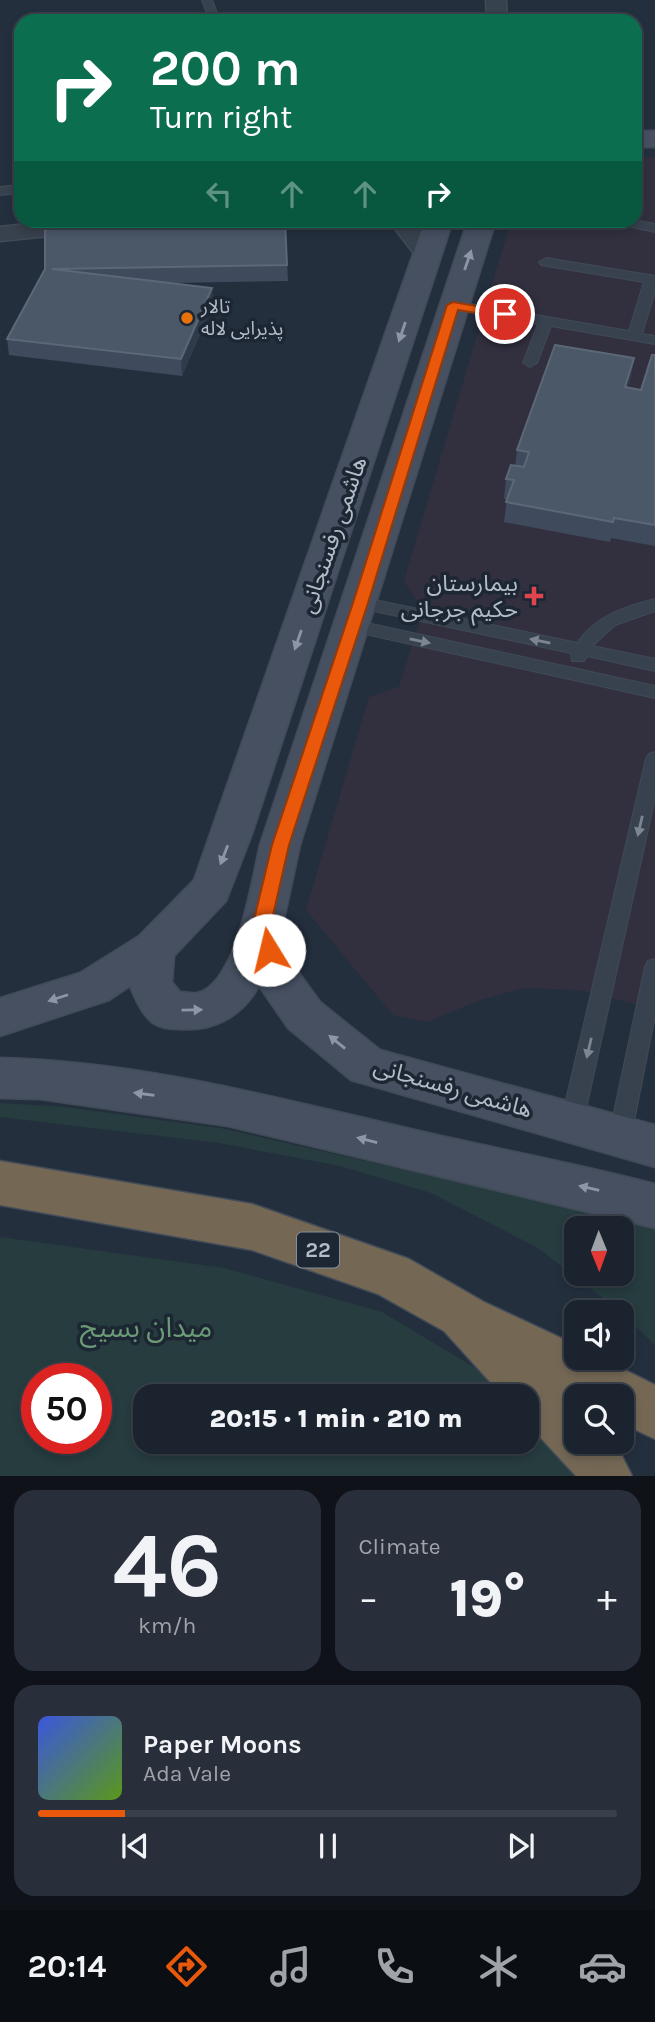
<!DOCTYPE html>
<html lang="en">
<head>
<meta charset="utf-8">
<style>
	:root { --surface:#1b232e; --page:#282f3a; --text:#f1f3f6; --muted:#a0a4aa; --line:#39404a; --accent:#ea580c }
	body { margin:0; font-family:Karla,"Noto Sans Arabic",sans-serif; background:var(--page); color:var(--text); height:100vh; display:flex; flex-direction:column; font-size:26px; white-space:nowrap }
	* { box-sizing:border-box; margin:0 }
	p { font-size:23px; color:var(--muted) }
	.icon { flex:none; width:38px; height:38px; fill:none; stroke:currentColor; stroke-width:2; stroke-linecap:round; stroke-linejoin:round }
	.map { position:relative; height:1476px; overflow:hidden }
	.panel { display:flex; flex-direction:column; gap:14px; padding:14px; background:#0f1319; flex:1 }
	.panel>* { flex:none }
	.banner { position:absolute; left:14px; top:14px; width:628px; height:214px; border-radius:21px; box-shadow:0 4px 10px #0003,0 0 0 2px var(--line); background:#0b6e4f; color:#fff; overflow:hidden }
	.needle { width:46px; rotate:179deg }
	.tools { position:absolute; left:564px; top:1216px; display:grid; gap:14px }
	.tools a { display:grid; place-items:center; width:70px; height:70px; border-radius:14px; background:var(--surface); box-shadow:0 4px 10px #0003,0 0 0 2px var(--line); font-size:35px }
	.speed { position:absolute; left:21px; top:1363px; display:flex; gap:14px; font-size:35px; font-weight:700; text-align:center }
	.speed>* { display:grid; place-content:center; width:91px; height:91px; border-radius:50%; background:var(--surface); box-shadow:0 4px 10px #0003,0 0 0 2px var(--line); line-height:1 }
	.speed .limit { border:10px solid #d22; background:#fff; color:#111 }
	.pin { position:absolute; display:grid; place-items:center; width:60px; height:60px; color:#fff; margin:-30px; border:4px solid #fff; border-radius:50%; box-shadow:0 2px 7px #0007 }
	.me { position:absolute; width:77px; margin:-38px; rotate:351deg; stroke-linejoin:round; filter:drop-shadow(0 0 5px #0008) }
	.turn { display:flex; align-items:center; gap:24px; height:147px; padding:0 21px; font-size:32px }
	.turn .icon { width:91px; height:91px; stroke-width:2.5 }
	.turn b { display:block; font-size:49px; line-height:60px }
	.lanes { display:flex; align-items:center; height:66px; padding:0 21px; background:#0003; justify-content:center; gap:35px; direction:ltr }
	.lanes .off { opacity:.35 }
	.big { font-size:52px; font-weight:800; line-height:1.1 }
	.panel .tile { flex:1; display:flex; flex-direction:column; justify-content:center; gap:10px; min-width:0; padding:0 24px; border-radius:21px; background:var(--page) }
	.panel .dial { align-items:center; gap:0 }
	.dial b { font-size:91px; line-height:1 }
	.song { display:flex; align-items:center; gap:21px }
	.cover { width:84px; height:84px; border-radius:10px; background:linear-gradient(135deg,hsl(230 70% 55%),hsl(90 70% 35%)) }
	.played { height:7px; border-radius:4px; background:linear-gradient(90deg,var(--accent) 15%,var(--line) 15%) }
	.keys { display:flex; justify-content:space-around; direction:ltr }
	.heat { display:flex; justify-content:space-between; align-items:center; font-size:38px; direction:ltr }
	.panel .tiles { flex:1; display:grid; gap:14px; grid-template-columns:1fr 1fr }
	.tile:last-child { grid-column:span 2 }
	.trip { position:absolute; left:133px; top:1384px; width:406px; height:70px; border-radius:21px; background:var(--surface); box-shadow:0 4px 10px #0003,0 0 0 2px var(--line); font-weight:800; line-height:70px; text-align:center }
	.dock { display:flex; height:112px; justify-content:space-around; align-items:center; background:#0b0e12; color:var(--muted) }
	.dock .icon { width:49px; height:49px }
	.dock .active { color:var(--accent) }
	.dock b { font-size:32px; color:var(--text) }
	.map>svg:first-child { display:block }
</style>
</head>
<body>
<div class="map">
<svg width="655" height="1476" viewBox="0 0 655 1476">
	<rect width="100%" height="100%" fill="#242f3e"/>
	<polygon fill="#32303f" points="635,157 655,157 655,1009 580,990 523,988 478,1001 427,1022 393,1015 306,910 369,697 399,687 423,610 404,581 511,221 635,220"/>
	<g fill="#263c3f" fill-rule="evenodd">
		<path d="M 0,1103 L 65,1107 L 220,1128 L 655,1226 L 655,1345 L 621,1312 L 538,1248 L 431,1193 L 340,1166 L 219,1143 L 0,1117 ZM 576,1228 L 621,1228 L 621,1274 L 576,1274 Z"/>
		<path d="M 0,1237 L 224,1268 L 382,1312 L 479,1370 L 506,1396 L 145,1396 L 145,1442 L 527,1442 L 527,1417 L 561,1451 L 575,1476 L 0,1476 ZM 37,1379 L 96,1379 L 96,1438 L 37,1438 Z"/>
	</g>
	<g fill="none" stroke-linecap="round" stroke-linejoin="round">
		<defs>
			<g id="lane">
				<polygon points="202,0 212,0 220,21 210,21"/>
				<polygon points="21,185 21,193 0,195 0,187"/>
				<polygon points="600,220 633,220 655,224 655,232"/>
				<polygon points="546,258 655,276 655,291 642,334 655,336 655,344 551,326 537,363 530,367 523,363 538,324 453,309 446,305 453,301 629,331 644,282 541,265 539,262"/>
				<path d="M 361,597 L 577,643 C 596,616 624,607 655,599 L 655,611 L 615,625 L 592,646 L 655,659 L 655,671 L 587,656 L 584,661 L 572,661 L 571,653 L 355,607 L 353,603 Z"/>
				<polygon points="353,620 655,686 655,698 347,630 345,626"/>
				<polygon points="655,752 655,798 583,1122 579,1129 572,1131 565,1129 561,1122 646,759 649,754"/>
				<polygon points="655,959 655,1015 631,1136 627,1143 620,1145 613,1143 609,1136 645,967 648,961"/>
			</g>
			<g id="street">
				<polygon points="486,0 506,0 507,21 487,21"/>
				<polygon points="61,220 149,220 146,225 137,227 0,241 0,227"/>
				<polygon points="388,220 413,220 440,255 437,260 428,262 419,260"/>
			</g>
			<g id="secondary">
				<rect x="635" y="131" width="20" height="16"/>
				<path d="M 425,220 L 453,220 L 252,834 L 226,901 L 174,956 L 172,982 L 180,992 C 185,992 192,994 197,993 C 237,984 252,879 260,845 L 468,220 L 496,220 L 300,845 L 283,924 L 296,969 L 320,1002 L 380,1050 L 655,1125 L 655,1167 L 351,1080 L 288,1028 L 259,986 C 242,1016 214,1032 179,1029 C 171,1029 160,1028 153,1023 C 142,1015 135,998 130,986 L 109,1000 L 0,1036 L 0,998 L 80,973 L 139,936 L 194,880 Z"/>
				<path d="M 0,1058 C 136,1061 270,1096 402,1127 C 486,1147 571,1162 655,1184 L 655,1228 L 228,1126 L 40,1099 L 0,1098 Z"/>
			</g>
			<polygon id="highway" points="0,1161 252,1204 409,1259 484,1302 576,1345 576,1358 601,1358 655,1385 655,1439 621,1423 621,1396 576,1396 576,1442 615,1442 632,1476 576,1476 527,1423 527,1396 503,1396 444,1331 378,1294 252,1250 0,1205"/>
		</defs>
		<use href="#lane" stroke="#414a57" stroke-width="2"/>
		<use href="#street" stroke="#414a57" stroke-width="3"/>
		<use href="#secondary" stroke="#414a57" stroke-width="3"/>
		<use href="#highway" stroke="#434c59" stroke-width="3"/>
		<use href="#lane" fill="#38414e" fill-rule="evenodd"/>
		<use href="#street" fill="#38414e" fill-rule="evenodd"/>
		<use href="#secondary" fill="#465061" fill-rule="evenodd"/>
		<use href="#highway" fill="#746855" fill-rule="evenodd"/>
	</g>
	<g fill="#3f4b5c">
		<polygon points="285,220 288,281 169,283 212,288 213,304 182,376 9,355 7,339 45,269"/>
		<polygon points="655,355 655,546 611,538 610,542 504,522 507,499 504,499 506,479 515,466 517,450 634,358 631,378 627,388 641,390"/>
	</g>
	<g fill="#2f3b4b">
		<polygon points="212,288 213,304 182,376 181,359"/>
		<polygon points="634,358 631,378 621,407 625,387"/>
	</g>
	<g fill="#4b5868" stroke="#5c6777" stroke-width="2">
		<polygon points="98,220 285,220 287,265 52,269 212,288 181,359 7,339 45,269 45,230"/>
		<polygon points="555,345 634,358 625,387 641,390 652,355 655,355 655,525 614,518 613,522 506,502 514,480 506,479 511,465 524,467 529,452 517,450"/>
	</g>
	<defs><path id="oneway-solid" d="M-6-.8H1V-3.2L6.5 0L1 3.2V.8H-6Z" transform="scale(1.75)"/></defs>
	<g fill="#8e96a5">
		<use href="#oneway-solid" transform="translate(468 260) rotate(-71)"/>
		<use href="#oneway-solid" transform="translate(402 332) rotate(109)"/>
		<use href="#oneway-solid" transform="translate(298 640) rotate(109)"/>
		<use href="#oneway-solid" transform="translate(224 855) rotate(111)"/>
		<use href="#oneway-solid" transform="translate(58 998) rotate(162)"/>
		<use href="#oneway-solid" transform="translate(192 1010) rotate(-1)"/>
		<use href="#oneway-solid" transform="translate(337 1042) rotate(-141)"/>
		<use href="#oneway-solid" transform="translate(144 1094) rotate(-172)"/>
		<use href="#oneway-solid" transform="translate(367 1140) rotate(-166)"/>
		<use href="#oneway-solid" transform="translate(589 1188) rotate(-167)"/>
	</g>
	<g fill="#7c8592">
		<use href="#oneway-solid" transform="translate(420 641) rotate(12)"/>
		<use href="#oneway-solid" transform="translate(540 641) rotate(-168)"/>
		<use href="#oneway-solid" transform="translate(640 826) rotate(103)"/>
		<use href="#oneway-solid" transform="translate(589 1048) rotate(103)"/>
	</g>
	<polygon fill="#ea580c" stroke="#983908" stroke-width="2" points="453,302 505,311 511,314 505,318 458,310 368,603 289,845 271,924 278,950 275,955 269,957 263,955 253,924 272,845 353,603 447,305"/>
	<circle fill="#e8710a" stroke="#1d2633" stroke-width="2.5" cx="187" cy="318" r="7"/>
	<path fill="#e0444e" stroke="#1d2633" stroke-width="2.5" d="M530.5 585.5h7v7h7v7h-7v7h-7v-7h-7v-7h7z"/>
	<g text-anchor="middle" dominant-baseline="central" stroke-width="7" stroke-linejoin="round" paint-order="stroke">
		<g font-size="19" fill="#b4bcc9" stroke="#1d2633" text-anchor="start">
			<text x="201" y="307">تالار<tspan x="201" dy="22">پذیرایی لاله</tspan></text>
		</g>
		<rect fill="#1d2633" stroke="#878f9c" stroke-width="2" x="297" y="1232.5" width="42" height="35" rx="5"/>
		<g font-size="21" font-weight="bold" fill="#b4bcc9">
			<text x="318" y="1250">22</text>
		</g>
		<g font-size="23" fill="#b4bcc9" stroke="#1d2633">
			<text transform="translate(333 535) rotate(-71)">هاشمی رفسنجانی</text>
			<text transform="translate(453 1088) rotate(16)">هاشمی رفسنجانی</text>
		</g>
		<g font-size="23" fill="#b4bcc9" stroke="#1d2633" text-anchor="end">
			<text x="518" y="583">بیمارستان<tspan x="518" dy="26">حکیم جرجانی</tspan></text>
		</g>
		<g font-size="28" fill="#6b9a76" stroke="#1d2633">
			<text x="146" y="1327">میدان بسیج</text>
		</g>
	</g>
</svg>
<div class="tools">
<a><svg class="needle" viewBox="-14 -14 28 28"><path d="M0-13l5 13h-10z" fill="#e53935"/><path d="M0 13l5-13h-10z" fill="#a0a4aa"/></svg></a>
<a><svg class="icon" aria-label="sound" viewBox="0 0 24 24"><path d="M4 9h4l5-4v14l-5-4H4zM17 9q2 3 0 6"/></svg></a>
<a><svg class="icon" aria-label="search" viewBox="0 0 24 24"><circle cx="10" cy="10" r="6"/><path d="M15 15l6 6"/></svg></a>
</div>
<div class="speed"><div class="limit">50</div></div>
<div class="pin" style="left:505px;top:314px;background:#d93025"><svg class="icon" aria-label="arrive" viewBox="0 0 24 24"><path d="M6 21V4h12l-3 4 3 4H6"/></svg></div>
<svg class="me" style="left:269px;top:950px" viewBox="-20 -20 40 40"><circle r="19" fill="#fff"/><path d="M0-13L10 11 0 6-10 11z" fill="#ea580c"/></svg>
<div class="trip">20:15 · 1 min · 210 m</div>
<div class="banner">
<div class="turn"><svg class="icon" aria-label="right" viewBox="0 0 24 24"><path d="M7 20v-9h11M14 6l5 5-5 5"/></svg><div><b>200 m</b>Turn right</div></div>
<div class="lanes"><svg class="icon off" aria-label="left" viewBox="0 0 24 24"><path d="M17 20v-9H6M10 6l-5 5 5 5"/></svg><svg class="icon off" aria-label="ahead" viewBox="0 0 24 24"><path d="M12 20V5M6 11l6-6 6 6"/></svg><svg class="icon off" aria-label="ahead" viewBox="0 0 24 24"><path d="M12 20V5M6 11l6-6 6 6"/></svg><svg class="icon" aria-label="right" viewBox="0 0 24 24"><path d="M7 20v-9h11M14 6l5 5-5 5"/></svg></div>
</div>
</div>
<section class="panel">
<div class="tiles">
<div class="tile dial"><b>46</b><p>km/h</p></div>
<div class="tile"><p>Climate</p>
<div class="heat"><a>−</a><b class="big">19°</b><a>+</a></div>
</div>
<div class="tile">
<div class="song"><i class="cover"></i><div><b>Paper Moons</b><p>Ada Vale</p></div></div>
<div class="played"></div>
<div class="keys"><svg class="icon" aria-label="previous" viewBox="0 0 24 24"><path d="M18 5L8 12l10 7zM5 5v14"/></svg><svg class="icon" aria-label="pause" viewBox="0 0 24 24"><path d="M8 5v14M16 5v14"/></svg><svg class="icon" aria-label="next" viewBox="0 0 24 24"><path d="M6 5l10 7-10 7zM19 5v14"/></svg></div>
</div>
</div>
</section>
<nav class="dock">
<b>20:14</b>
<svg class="icon active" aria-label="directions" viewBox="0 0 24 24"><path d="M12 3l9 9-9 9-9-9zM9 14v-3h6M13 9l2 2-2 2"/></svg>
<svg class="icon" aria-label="music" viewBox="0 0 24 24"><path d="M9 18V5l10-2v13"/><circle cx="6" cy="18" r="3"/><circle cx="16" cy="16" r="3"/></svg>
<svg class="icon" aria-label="phone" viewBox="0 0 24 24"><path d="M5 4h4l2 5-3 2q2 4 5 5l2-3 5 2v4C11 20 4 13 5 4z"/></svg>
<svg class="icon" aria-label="climate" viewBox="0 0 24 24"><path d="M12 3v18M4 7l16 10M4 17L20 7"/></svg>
<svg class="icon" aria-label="car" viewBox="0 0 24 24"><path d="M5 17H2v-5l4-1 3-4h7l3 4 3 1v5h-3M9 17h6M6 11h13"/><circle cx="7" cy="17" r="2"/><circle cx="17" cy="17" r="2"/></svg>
</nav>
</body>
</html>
